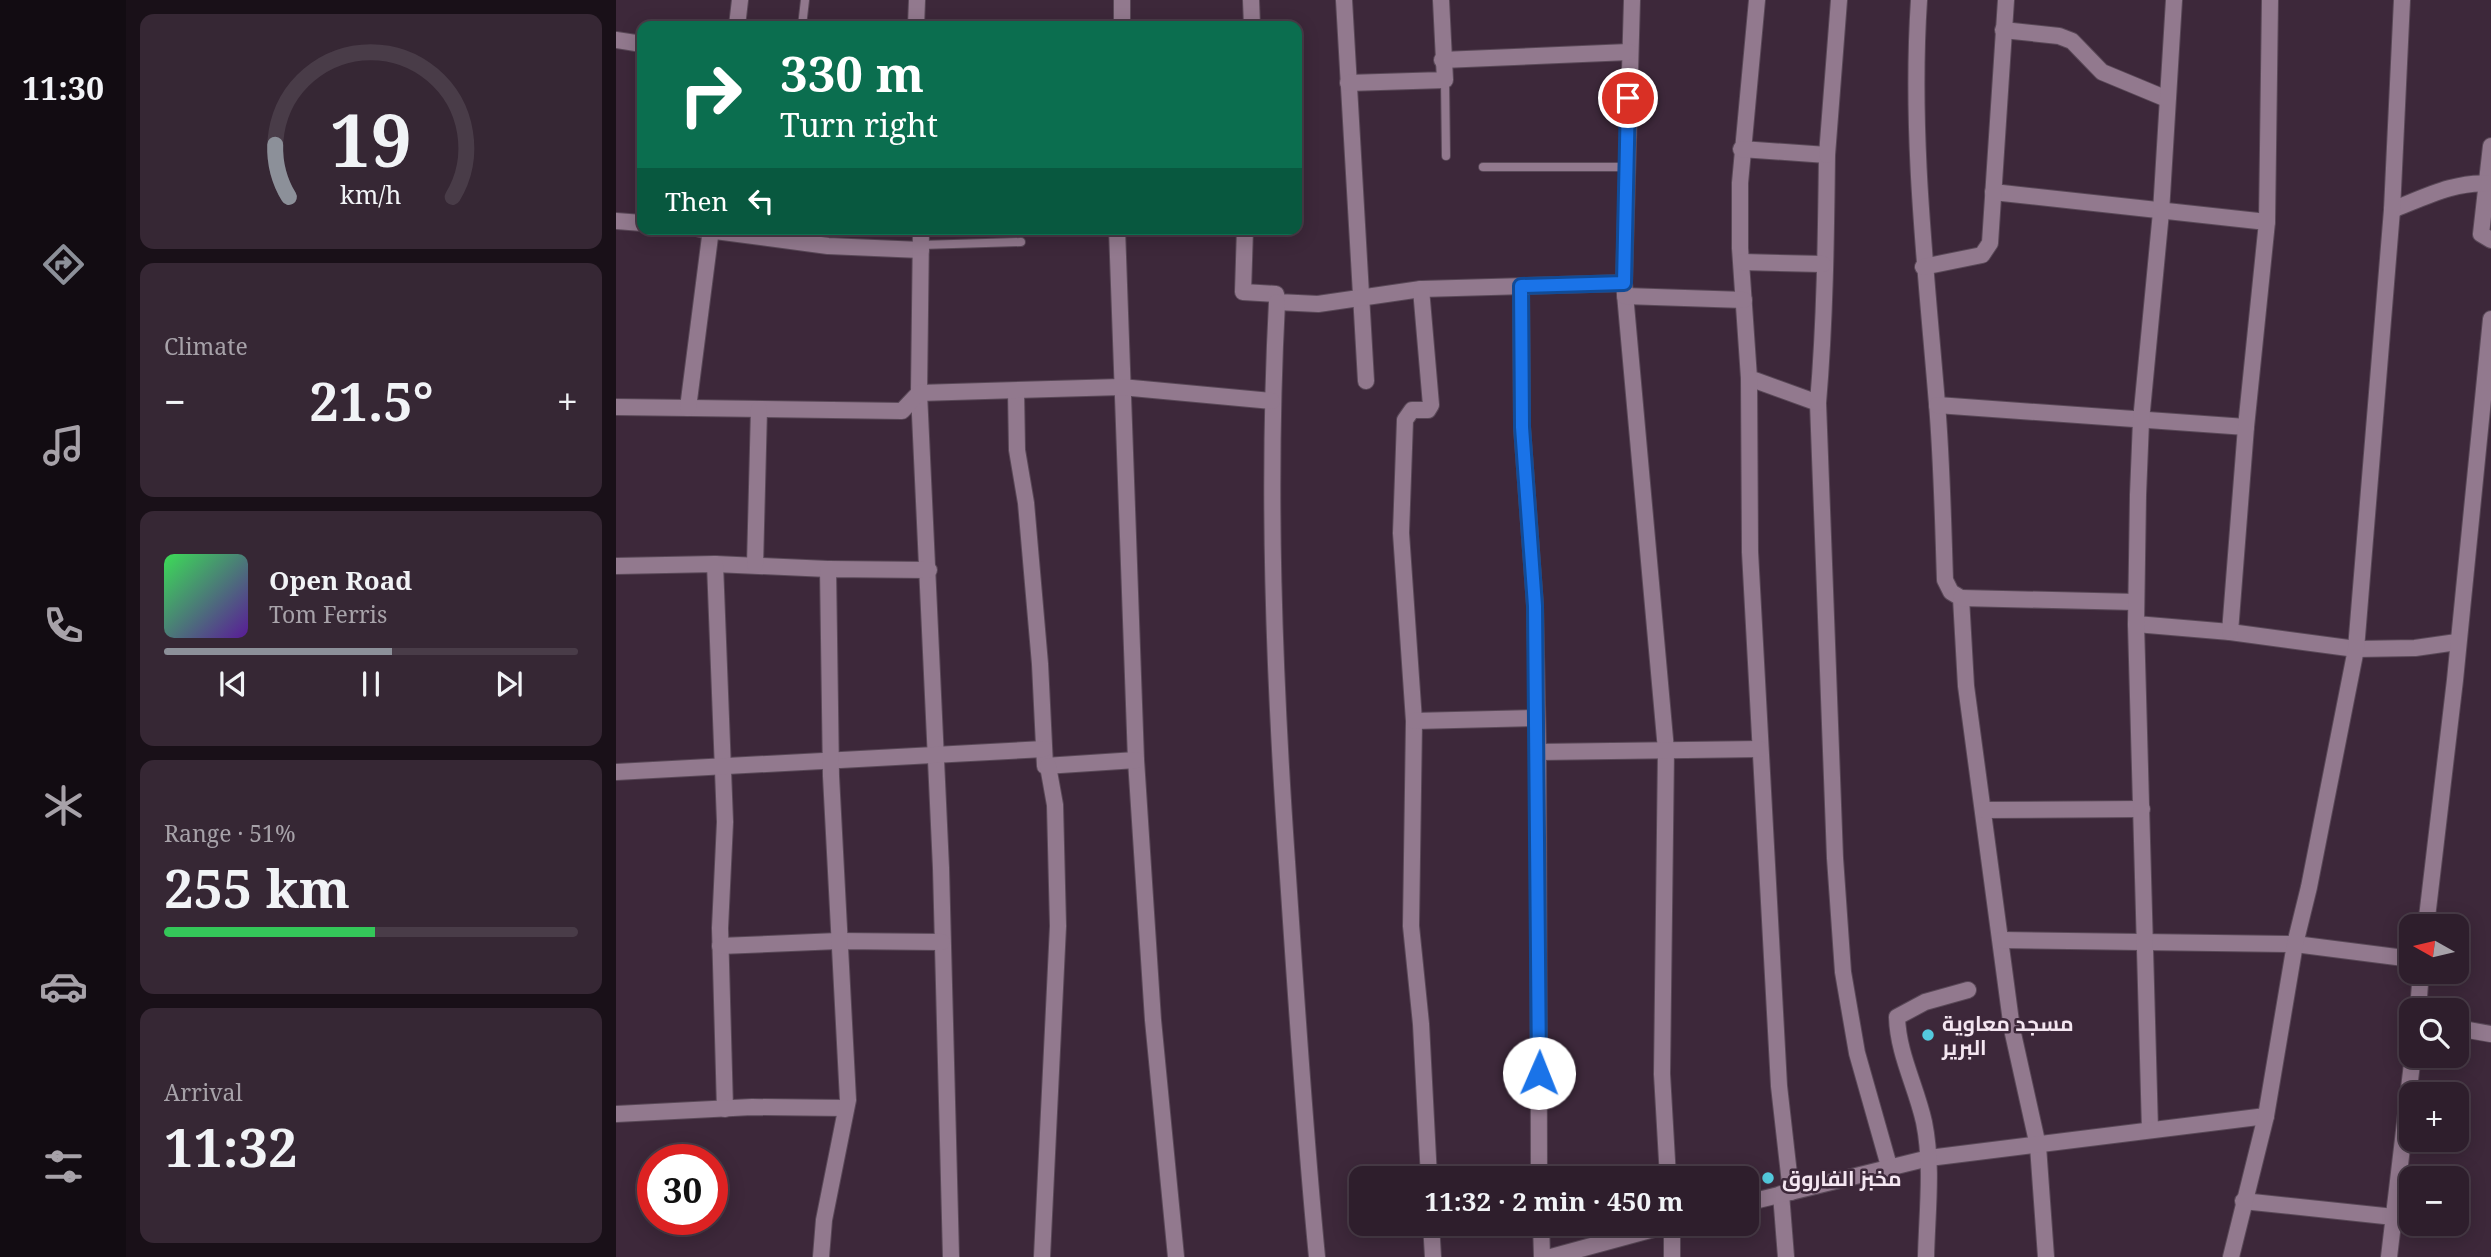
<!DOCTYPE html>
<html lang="en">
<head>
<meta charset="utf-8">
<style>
	:root { --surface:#2e1e2c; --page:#362734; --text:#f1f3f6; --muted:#a7a2a9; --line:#493c48; --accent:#8c9099 }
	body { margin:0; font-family:"Noto Serif",Cairo,serif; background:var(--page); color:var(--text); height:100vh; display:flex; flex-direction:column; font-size:26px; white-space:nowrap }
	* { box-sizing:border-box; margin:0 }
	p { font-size:23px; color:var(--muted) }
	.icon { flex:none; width:38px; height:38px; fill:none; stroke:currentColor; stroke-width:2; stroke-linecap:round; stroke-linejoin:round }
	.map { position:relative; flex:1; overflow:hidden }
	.details { display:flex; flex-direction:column; gap:14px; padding:14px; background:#191018; width:490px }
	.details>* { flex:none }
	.banner { position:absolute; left:21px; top:21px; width:665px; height:214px; border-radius:14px; box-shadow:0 4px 18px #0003,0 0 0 2px var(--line); background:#0b6e4f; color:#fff; overflow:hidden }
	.needle { width:46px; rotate:278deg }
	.fabs { position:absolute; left:1783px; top:914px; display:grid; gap:14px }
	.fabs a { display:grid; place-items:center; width:70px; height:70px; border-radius:14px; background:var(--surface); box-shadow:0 4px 18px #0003,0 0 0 2px var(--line); font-size:35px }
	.speed { position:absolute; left:21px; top:1144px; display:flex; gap:14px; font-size:35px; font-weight:700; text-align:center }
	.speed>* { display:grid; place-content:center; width:91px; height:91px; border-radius:50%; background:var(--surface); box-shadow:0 4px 18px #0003,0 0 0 2px var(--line); line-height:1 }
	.speed .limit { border:10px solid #d22; background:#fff; color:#111 }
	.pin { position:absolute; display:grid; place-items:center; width:60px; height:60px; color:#fff; margin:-30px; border:4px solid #fff; border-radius:50%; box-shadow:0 2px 7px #0007 }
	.me { position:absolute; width:77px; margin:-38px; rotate:1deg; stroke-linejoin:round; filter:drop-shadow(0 0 5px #0008) }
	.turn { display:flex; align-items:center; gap:24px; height:147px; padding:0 28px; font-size:32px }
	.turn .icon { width:91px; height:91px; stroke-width:2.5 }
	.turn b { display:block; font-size:49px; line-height:60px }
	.then { display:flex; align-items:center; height:66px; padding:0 28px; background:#0003; gap:14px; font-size:26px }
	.big { font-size:52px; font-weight:700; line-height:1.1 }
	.details .card { flex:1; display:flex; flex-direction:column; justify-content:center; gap:10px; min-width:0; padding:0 24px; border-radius:14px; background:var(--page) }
	.details .dial { align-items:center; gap:0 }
	.dial svg { height:182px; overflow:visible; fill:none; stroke:var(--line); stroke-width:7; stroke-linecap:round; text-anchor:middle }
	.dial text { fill:var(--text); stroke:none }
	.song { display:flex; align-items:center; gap:21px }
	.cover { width:84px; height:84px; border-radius:10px; background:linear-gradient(135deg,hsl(130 70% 55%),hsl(270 70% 35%)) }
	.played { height:7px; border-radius:4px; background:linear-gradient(90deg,var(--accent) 55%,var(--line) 55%) }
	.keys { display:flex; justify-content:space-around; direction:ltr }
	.heat { display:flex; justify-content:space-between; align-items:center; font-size:38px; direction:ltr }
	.charge { height:10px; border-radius:5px; background:linear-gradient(90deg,#34c759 51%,var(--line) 0) }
	.trip { position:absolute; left:733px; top:1166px; width:410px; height:70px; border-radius:14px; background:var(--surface); box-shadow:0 4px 18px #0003,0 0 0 2px var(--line); font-weight:700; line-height:70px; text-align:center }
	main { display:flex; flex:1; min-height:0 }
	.menu { display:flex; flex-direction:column; width:126px; justify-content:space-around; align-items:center; background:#120c12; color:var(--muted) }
	.menu .icon { width:49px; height:49px }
	.menu .current { color:var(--accent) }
	.menu b { font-size:32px; color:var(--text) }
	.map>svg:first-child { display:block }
</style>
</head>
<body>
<main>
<nav class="menu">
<b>11:30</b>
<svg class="icon current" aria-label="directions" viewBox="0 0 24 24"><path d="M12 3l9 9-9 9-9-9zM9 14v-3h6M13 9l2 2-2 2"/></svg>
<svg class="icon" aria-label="music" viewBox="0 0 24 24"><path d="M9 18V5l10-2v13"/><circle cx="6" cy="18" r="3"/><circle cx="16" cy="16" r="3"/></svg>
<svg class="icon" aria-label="phone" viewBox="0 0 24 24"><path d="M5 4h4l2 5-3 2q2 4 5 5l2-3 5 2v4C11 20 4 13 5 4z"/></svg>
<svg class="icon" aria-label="climate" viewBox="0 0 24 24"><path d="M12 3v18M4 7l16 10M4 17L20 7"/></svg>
<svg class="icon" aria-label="car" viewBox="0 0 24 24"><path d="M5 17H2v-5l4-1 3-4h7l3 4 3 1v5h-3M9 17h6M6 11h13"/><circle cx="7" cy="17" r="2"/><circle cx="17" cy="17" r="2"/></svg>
<svg class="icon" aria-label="filters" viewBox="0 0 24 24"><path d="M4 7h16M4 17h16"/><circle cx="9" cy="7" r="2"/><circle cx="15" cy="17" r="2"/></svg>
</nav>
<section class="details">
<div class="card dial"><svg viewBox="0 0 100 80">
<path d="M14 69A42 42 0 1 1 86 69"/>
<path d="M14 69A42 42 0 0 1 8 46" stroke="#8c9099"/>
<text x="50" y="56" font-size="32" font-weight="700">19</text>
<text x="50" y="72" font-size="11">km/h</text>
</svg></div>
<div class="card"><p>Climate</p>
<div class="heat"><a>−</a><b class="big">21.5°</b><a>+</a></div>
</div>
<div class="card">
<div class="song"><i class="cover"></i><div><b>Open Road</b><p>Tom Ferris</p></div></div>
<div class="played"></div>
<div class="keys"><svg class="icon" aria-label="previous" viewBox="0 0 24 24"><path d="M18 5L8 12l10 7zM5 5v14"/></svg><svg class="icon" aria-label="pause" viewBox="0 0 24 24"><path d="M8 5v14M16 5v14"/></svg><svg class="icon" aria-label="next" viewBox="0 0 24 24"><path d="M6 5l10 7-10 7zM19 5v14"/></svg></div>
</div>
<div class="card"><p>Range · 51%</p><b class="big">255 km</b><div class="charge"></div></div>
<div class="card"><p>Arrival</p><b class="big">11:32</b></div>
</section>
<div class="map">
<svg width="1875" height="1257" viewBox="0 0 1875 1257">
	<rect width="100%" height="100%" fill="#3d283a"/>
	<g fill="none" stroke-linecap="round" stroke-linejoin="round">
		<defs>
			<g id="lane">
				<polyline points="186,26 189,0"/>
				<polyline points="829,80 830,156"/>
				<polyline points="867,167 1010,167"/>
				<polyline points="305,245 405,242"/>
			</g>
			<g id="street">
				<polyline points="635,0 636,26"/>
				<polyline points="728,0 750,381"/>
				<polyline points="1016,0 1008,283 1050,750 1046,1074 1052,1178"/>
				<polyline points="1141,0 1124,183 1124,248 1133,378 1202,403 1219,858 1227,972 1241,1053 1273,1166"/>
				<path d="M 1303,0 C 1294,136 1310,269 1321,404 C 1326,463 1327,522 1329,580 L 1335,592 L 1345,598 L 1350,686 L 1396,1029 L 1422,1146 L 1430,1257"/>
				<polyline points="121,26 124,0"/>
				<polyline points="300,26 301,0"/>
				<polyline points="506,26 506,0"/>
				<polyline points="1387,30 1443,36 1456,41 1486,72 1551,99"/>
				<polyline points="0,40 26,44"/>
				<polyline points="826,60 1013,52"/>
				<polyline points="732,83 829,80 825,0"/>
				<polyline points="1875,146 1865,234 1875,240"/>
				<path d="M 1125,149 L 1211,155 C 1210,238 1209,321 1202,403"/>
				<polyline points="1211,155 1223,0"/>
				<polyline points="1377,192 1651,222"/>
				<path d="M 1776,210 C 1807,198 1841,180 1875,184"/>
				<polyline points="0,221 26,223"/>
				<polyline points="84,229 212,246 305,250"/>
				<polyline points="305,229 303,393 325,868 335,1257"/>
				<polyline points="501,229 520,760 537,1020 560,1257"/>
				<polyline points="629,229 627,292 660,294 661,302 702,304 805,289 1008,283"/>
				<polyline points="1126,262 1207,264"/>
				<polyline points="1307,267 1366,255 1374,243 1390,0"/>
				<polyline points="905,286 906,427 919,605 922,752 923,1178"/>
				<polyline points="805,289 815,405 812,410 796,410 789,420 785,533 798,721 795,926 805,1024 813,1178"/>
				<polyline points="1009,296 1128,300"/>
				<path d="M 661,302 C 651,489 658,675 671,862 C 680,994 688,1125 701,1257"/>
				<polyline points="1133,378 1134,552 1163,1086 1175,1192"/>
				<polyline points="400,391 401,450 410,503 424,664 429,766 520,760"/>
				<polyline points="1321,405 1630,427"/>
				<polyline points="0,407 286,411 303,393 505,387 656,401"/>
				<polyline points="72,408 95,229"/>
				<polyline points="99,564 212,569"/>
				<polyline points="139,565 143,409"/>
				<polyline points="0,566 99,564 109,822 104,928 109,1109"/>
				<polyline points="1345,598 1520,602"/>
				<polyline points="1520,624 1614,632 1740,649 1799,648 1841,642"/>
				<polyline points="1614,632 1630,427 1651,222 1654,0"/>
				<polyline points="798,721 921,718"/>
				<polyline points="922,752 1144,749"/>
				<polyline points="0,772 428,749"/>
				<polyline points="1367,810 1526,809"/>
				<polyline points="1810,926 1839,680 1875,319"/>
				<polyline points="1385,940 1679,944 1796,959"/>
				<polyline points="104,946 222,941 326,942"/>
				<polyline points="1802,1010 1805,971"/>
				<polyline points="1841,1028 1875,1034"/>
				<polyline points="0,1114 136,1107 230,1108"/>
				<polyline points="1534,1130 1520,624 1522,495 1525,421 1545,212 1558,0"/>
				<polyline points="1165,1194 1170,1257"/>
				<polyline points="1627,1201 1778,1217"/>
				<polyline points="1130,1203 1313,1158 1650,1116"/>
				<polyline points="815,1223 817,1257"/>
				<polyline points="925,1223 926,1257"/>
				<polyline points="205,1257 208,1220 232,1100 215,776 212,569 313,570"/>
				<polyline points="426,1257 442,926 439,805 432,766"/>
				<polyline points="935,1257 1060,1223"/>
				<polyline points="1056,1257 1056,1223"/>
				<path d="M 1310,1257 C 1311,1212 1317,1166 1308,1122 C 1300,1086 1282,1054 1281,1017 L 1309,1002 L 1352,990"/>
				<polyline points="1615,1257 1650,1116 1679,944 1693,887 1740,649 1776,210 1786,0"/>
				<polyline points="1773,1257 1797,1055"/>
			</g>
		</defs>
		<use href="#lane" stroke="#594857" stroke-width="10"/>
		<use href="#street" stroke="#594857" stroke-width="18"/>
		<use href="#lane" stroke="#92798e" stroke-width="8"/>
		<use href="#street" stroke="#92798e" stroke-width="16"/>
	</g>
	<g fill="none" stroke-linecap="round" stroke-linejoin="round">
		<defs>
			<polyline id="route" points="923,1073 919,606 906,427 905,286 1008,283 1012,98"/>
		</defs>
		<use href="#route" stroke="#114b97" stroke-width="18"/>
		<use href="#route" stroke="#1a73e8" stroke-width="12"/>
	</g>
	<g fill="#54cade" stroke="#3d283a" stroke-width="2.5">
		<circle cx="1312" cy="1035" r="7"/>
		<circle cx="1152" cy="1178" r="7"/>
	</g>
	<g text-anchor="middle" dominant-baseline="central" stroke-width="5" stroke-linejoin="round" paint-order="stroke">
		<g font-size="21" font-weight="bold" fill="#f4e6f1" stroke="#3d283a" text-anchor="start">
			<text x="1326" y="1023">مسجد معاوية<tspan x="1326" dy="24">البرير</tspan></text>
			<text x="1166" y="1178">مخبز الفاروق</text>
		</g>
	</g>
</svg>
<div class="fabs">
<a><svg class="needle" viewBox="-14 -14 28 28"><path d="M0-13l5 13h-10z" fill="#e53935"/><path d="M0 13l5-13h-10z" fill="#a7a2a9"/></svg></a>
<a><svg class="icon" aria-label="search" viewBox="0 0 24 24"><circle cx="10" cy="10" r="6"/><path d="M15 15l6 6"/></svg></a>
<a>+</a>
<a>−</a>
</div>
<div class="speed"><div class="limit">30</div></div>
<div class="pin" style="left:1012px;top:98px;background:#d93025"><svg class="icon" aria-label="arrive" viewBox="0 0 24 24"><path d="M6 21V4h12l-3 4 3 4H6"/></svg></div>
<svg class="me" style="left:923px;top:1073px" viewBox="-20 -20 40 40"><circle r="19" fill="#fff"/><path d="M0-13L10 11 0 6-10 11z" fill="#1a73e8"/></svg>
<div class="trip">11:32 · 2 min · 450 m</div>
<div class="banner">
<div class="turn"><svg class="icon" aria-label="right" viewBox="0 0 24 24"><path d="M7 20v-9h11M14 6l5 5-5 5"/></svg><div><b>330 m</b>Turn right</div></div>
<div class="then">Then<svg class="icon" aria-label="left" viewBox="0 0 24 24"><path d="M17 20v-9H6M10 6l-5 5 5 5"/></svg></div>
</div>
</div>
</main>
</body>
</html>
